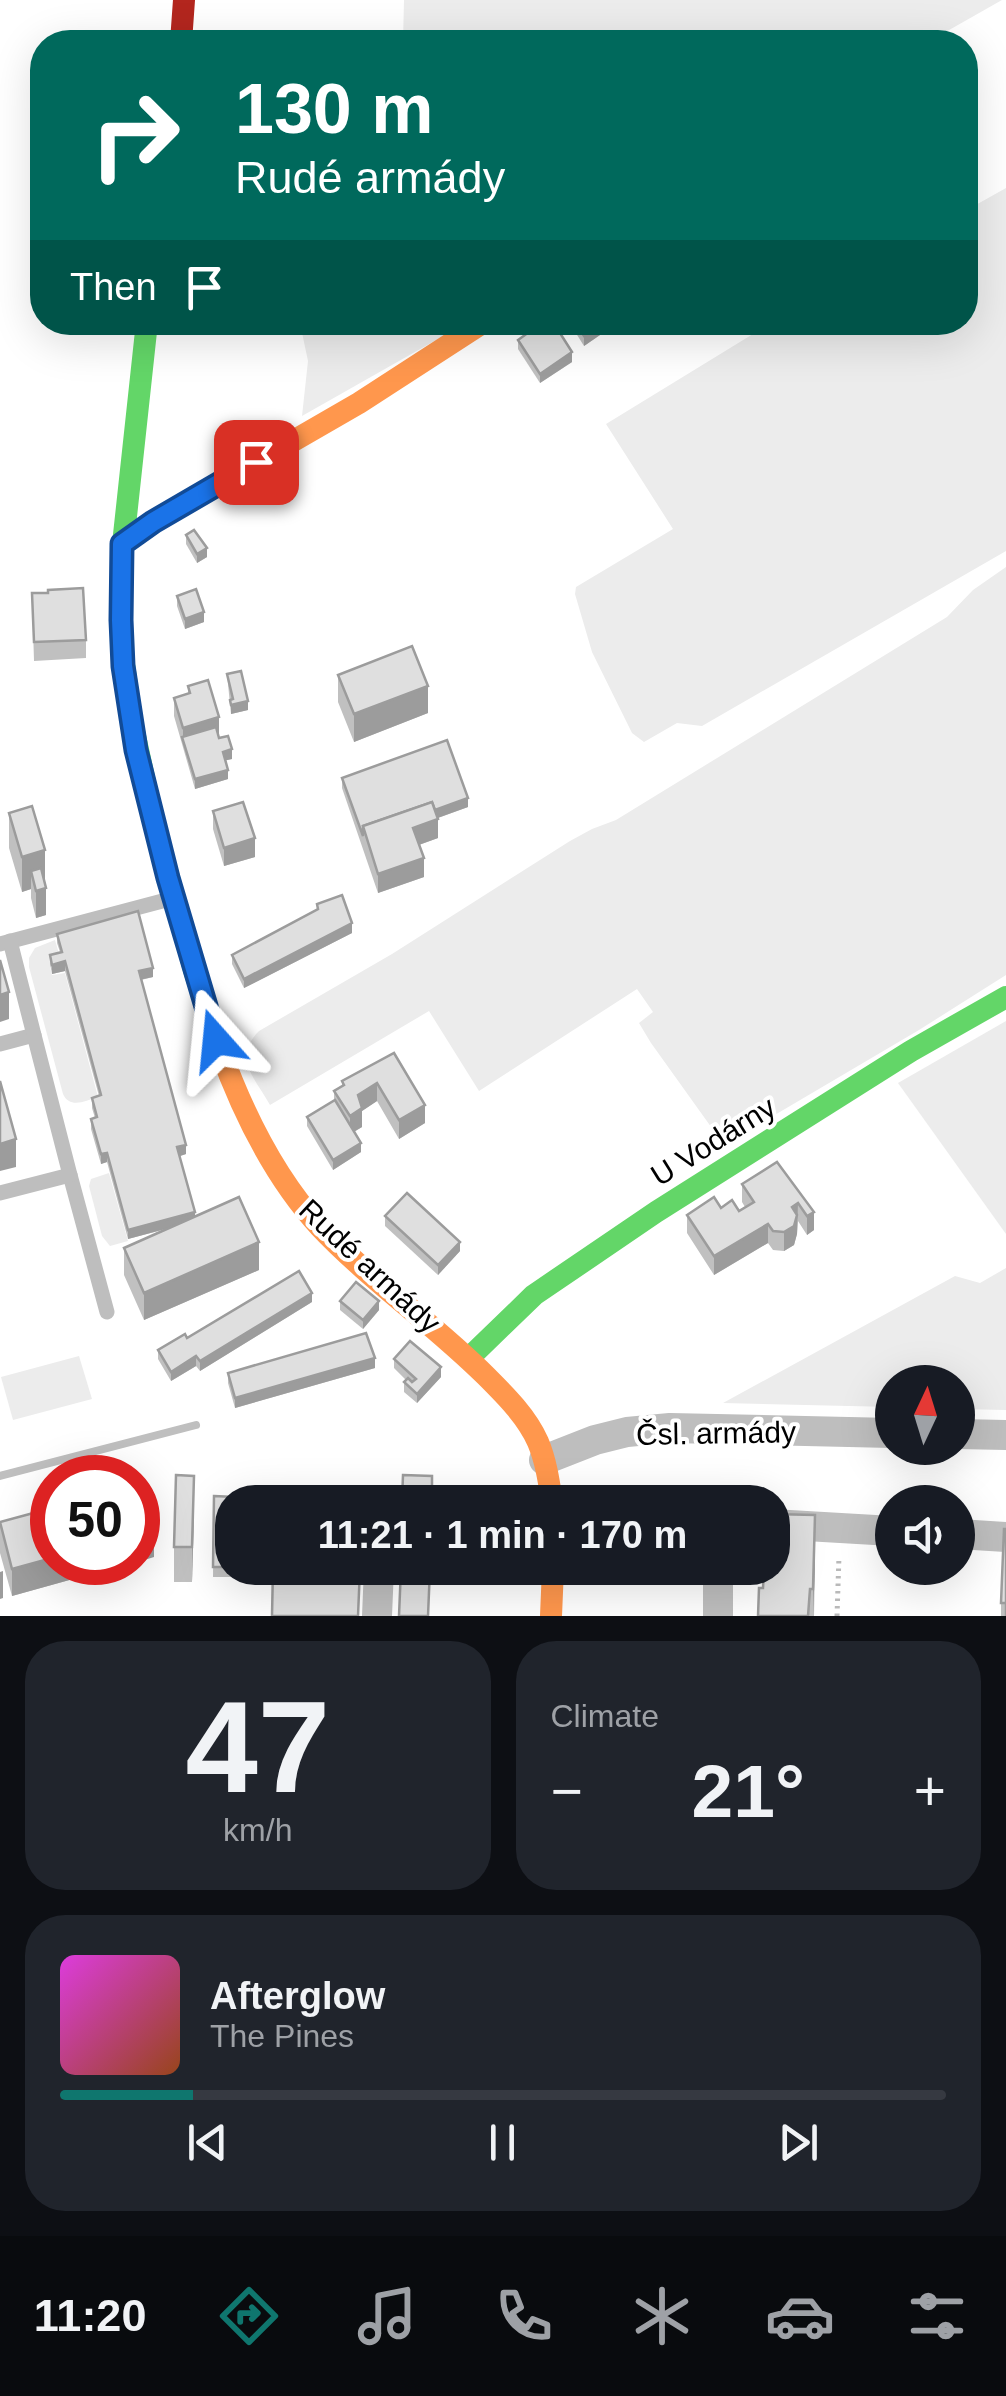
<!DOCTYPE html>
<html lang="en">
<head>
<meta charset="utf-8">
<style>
	:root { --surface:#171b24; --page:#20242c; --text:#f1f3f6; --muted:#9ea1a6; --line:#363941; --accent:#0f766e }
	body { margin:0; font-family:Arial,sans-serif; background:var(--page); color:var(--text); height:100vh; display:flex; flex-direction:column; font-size:38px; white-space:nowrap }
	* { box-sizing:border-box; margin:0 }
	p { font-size:32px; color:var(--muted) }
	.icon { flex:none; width:55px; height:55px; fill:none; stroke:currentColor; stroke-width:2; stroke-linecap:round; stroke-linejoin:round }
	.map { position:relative; height:1616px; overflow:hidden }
	.sheet { display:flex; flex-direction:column; gap:25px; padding:25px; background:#0d0f14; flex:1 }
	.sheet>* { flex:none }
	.top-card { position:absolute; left:30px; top:30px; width:948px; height:305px; border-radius:40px; box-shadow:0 10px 40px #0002; background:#00695c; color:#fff; overflow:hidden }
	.needle { width:65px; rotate:4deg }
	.controls { position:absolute; left:875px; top:1365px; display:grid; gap:20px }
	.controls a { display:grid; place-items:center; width:100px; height:100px; border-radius:50%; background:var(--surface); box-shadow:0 10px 40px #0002; font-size:50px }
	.speed { position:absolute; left:30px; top:1455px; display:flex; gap:20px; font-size:50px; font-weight:700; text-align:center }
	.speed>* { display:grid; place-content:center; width:130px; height:130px; border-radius:50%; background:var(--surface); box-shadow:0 10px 40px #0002; line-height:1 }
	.speed .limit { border:15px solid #d22; background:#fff; color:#111 }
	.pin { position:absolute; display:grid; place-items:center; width:85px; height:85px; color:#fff; margin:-42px; border-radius:20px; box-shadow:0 5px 15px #0006 }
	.me { position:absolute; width:110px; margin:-55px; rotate:342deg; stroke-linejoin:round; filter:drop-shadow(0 0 8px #0008) }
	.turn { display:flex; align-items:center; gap:35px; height:210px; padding:0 40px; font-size:45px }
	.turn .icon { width:130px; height:130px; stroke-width:2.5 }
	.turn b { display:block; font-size:70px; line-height:85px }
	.then { display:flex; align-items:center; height:95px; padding:0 40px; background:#0003; gap:20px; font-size:38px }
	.big { font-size:75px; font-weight:700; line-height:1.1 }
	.sheet .widget { flex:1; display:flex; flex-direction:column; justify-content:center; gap:15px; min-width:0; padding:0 35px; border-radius:40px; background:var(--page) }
	.sheet .dial { align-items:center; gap:0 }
	.dial b { font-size:130px; line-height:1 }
	.song { display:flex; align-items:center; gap:30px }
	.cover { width:120px; height:120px; border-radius:15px; background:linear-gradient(135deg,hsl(300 70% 55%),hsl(20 70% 35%)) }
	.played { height:10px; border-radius:5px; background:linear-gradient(90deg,var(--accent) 15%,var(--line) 15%) }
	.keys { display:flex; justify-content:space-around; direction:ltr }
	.heat { display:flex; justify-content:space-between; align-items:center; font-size:55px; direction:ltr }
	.sheet .tiles { flex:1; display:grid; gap:25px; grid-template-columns:1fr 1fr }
	.widget:last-child { grid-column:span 2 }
	.trip { position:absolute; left:215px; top:1485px; width:575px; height:100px; border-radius:40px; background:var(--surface); box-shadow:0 10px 40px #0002; font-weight:700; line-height:100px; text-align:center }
	.tab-bar { display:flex; height:160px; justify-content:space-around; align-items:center; background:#090b0e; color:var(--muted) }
	.tab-bar .icon { width:70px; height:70px }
	.tab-bar .current { color:var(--accent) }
	.tab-bar b { font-size:45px; color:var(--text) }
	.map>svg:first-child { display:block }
</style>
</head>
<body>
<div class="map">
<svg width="1006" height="1616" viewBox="0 0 1006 1616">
	<rect width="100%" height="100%" fill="#fff"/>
	<g fill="#ececec">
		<polygon points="404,0 1002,0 928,42 403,42"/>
		<polygon points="1006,188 1006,551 702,726 677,723 644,742 632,733 592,652 575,594 576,587 673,529 606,424 771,323 965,322 965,211"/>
		<polygon points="300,323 466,323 302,416 308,361"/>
		<path d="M 1006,567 L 1006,975 L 919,1030 L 724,1145 L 651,1043 L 639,1023 L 653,1012 L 637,989 L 479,1091 L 429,1011 L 270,1105 C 255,1078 232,1058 259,1031 L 392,954 L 570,841 L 592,829 L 616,820 L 947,617 L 973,590 Z"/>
		<path d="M 55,940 L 62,964 L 50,967 L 52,975 L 65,973 L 98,1097 C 85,1101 70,1109 63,1094 L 29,967 L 29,958 L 35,948 Z"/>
		<polygon points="1006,1021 1006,1234 898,1083"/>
		<polygon points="109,1173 128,1241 110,1246 102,1236 89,1186 91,1179"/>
		<polygon points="1006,1268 1006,1410 958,1409 958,1382 892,1382 892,1407 723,1403 955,1276 980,1283"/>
		<polygon points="79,1356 92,1399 13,1420 1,1377"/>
	</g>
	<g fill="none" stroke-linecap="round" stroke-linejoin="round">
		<polyline stroke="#bfbfbf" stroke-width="8" points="0,1476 196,1425"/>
		<polyline stroke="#b9b9b9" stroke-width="5" stroke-dasharray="2.5 5" stroke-linecap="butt" points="837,1616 839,1556"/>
		<g stroke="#bebebe" stroke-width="15">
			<polyline points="0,944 170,899"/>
			<polyline points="0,1044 34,1035 10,941"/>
			<polyline points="70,1175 107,1312"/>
			<polyline points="0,1193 70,1175 34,1035"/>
		</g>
		<g stroke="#bebebe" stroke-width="30">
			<polyline points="958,1434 1006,1435"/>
			<polyline points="544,1460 595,1440 627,1432 670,1428 892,1433"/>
			<polyline points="772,1524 892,1531"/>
			<polyline points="958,1534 1006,1537"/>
			<polyline points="718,1568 718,1616"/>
			<polyline points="377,1616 379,1568"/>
		</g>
		<g stroke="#63d668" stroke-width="22">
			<polyline points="147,322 123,544 121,604 123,657 132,722 153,819 194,970 219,1047"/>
			<polyline points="469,1358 534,1295 656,1212 911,1051 1006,997"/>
		</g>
		<g stroke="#ff974d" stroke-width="22">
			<polyline points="122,544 153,522 359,403 484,322"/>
			<path d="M 219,1047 C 242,1111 274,1177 320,1227 C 371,1281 434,1324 486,1376 C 506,1396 527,1417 538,1442 C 546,1461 549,1482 552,1502"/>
			<polyline points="551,1616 553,1568"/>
		</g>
		<polyline stroke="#b3261e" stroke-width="22" points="181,42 184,0"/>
	</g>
	<g fill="#c0c0c0">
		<polygon points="569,322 598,322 600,335 584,346"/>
		<polygon points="518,340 572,362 540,383 518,349"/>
		<polygon points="186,535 207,557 197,563 186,544"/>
		<polygon points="32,593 86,640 86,658 34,661"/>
		<polygon points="177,596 204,622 185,629 177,606"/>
		<polygon points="227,674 248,710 231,714"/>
		<polygon points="338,675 428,713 354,742 338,702"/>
		<polygon points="188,686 232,759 226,760 228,779 195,789 174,716 174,698 188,694"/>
		<polygon points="342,778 468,807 438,818 438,838 419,845 424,877 378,893 342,788"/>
		<polygon points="213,811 255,857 224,866 213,829"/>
		<polygon points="9,813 45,883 46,915 36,918 31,898 31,889 22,892 9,848"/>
		<polygon points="317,904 352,933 244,988 232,964 232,955 317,910"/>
		<polygon points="57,934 153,977 141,980 186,1154 180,1156 195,1216 259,1270 144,1320 124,1275 124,1248 166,1229 128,1239 107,1162 101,1164 91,1129 91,1119 95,1118 92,1108 92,1098 99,1096 65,971 52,974 50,964 50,955 60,952 57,943"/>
		<polygon points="394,1053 425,1123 399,1139 377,1101 362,1111 362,1127 354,1132 361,1152 333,1170 307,1126 307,1117 334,1100 334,1091 342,1087 342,1081"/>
		<polygon points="777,1162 814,1212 814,1230 807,1235 798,1221 797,1234 794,1245 784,1251 773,1250 768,1243 714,1275 687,1233 687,1215 721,1208 739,1211 745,1207 742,1202 742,1184"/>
		<polygon points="385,1216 460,1251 438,1275 385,1226"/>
		<polygon points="340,1301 379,1310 363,1329 340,1310"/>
		<polygon points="312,1302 200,1371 196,1366 171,1381 158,1359 158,1350 187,1338"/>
		<polygon points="394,1359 441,1377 417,1403 404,1392 404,1382 406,1380 394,1368"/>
		<polygon points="375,1368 235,1408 228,1383 228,1373"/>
		<polygon points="214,1496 232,1502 252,1568 252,1577 213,1577"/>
		<polygon points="194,1511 192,1582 174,1582 174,1547"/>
		<polygon points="0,1522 52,1562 134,1562 12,1596 0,1553"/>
		<polygon points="1006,1529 1006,1616 1001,1616 1001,1603"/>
		<polygon points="815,1563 814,1616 758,1616 763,1588"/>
	</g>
	<g fill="#9c9c9c">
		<polygon points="600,326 600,335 584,346 584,336"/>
		<polygon points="572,352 572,362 540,383 540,374"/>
		<polygon points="207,548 207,557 197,563 197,554"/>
		<polygon points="204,612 204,622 185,629 185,619"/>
		<polygon points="428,686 428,713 354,742 354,714"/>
		<polygon points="248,701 248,710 231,714 231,705"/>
		<polygon points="219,717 219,736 183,738 183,728"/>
		<polygon points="232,749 232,759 223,761 223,752"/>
		<polygon points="228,770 228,779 195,789 195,779"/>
		<polygon points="468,798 468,807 368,843 365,835"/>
		<polygon points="438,819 438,838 413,847 413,828"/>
		<polygon points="255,838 255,857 224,866 224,848"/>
		<polygon points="45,850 45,885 31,871 31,889 22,892 22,857"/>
		<polygon points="424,858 424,877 378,893 378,874"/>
		<polygon points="46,888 46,915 36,918 36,891"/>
		<polygon points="352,923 352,933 244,988 244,979"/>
		<polygon points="65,961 65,971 52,974 52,965"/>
		<polygon points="153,968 153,977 139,980 139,971"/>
		<polygon points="9,992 9,1019 0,1022 0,995"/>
		<polygon points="377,1083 377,1101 362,1111 362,1127 350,1134 350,1116 358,1095"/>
		<polygon points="425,1105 425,1123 399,1139 399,1120"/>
		<polygon points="16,1139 16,1167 0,1171 0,1144"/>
		<polygon points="361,1143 361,1152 333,1170 333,1160"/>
		<polygon points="186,1145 186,1154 177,1157 177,1147"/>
		<polygon points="107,1153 107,1162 101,1164 101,1154"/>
		<polygon points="798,1203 797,1234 794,1245 784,1251 784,1232 792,1207"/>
		<polygon points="195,1212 195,1221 128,1239 128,1230"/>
		<polygon points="814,1212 814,1230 807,1235 807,1216"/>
		<polygon points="768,1224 768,1243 714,1275 714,1256"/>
		<polygon points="259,1242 259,1270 144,1320 144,1293"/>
		<polygon points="460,1242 460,1251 438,1275 438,1265"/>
		<polygon points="312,1293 312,1302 200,1371 200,1361"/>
		<polygon points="379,1301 379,1310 363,1329 363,1320"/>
		<polygon points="196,1356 196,1366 171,1381 171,1372"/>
		<polygon points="375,1358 375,1368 235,1408 235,1398"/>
		<polygon points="441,1367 441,1377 417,1403 417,1394"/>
		<polygon points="194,1476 194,1511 192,1582 192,1547"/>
		<polygon points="815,1515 815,1563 813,1616 813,1589"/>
		<polygon points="154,1530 154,1557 138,1562 138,1534"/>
		<polygon points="52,1558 52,1562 134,1562 12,1596 12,1569"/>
		<polygon points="3,1571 3,1598 0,1599 0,1572"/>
	</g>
	<g fill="#dfdfdf" stroke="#9c9c9c" stroke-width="2.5">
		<polygon points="543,322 553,322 572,352 540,374 518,340"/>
		<polygon points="575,322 598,322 600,326 584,336"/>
		<polygon points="194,530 207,548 197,554 186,535"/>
		<polygon points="83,588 86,640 34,642 32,593 48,593 48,590"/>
		<polygon points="196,589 204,612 185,619 177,596"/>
		<polygon points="412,646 428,686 354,714 338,675"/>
		<polygon points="241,671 248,701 231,705 230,700 233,699 227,674"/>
		<polygon points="208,680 219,717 183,728 174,698 190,693 188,686"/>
		<polygon points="216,727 219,738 228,736 232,749 223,752 228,770 195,779 182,737"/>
		<polygon points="447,740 468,798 435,810 432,802 363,826 363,836 342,778"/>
		<polygon points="243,802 255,838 224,848 213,811"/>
		<polygon points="432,802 438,819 413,828 424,858 378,874 363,826"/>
		<polygon points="32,806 45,850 22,857 9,813"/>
		<polygon points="41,868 46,888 36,891 31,871"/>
		<polygon points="342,895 352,923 244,979 232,955 318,909 317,904"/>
		<polygon points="138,911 153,968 139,971 186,1145 177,1147 195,1212 128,1230 107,1153 101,1154 91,1119 97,1117 92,1098 101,1095 65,961 52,965 50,955 62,952 57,934"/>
		<polygon points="0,960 9,992 0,995"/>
		<polygon points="394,1053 425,1105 399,1120 377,1083 358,1095 362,1108 350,1116 334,1091 344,1085 342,1081"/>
		<polygon points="0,1081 16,1139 0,1144"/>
		<polygon points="335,1100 361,1143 333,1160 307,1117"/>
		<polygon points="777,1162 814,1212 807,1216 798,1203 792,1207 797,1215 794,1226 784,1232 773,1231 768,1224 714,1256 687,1215 714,1197 721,1208 732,1200 739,1211 754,1202 742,1184"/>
		<polygon points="407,1193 460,1242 438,1265 385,1216"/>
		<polygon points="239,1197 259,1242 144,1293 124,1248"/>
		<polygon points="299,1271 312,1293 200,1361 196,1356 171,1372 158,1350 185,1334 187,1338"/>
		<polygon points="356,1282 379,1301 363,1320 340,1301"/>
		<polygon points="366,1333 375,1358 235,1398 228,1373"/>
		<polygon points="410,1341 441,1367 417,1394 404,1382 408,1378 412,1382 416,1379 394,1359"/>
		<polygon points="176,1475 194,1476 192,1547 174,1547"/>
		<polygon points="403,1475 432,1476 432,1502 402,1502"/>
		<polygon points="141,1483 154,1530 138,1534 138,1484"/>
		<polygon points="214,1496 338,1502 232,1502 232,1567 213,1567"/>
		<polygon points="52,1508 52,1558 12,1569 0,1522"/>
		<polygon points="772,1514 815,1515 813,1589 810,1589 808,1616 758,1616 759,1588 763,1588 764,1568 772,1568"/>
		<polygon points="1004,1529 1006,1529 1006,1616 1006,1603 1001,1603"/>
		<polygon points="273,1568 360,1568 358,1616 272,1616"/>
		<polygon points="401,1568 430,1568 428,1616 399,1616"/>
	</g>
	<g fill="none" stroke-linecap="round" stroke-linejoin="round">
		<defs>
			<polyline id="route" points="216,1040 168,878 136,750 123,666 121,620 122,544 153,522 256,462"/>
		</defs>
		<use href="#route" stroke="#114b97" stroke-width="25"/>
		<use href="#route" stroke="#1a73e8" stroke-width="18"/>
	</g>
	<g text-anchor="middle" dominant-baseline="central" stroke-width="8" stroke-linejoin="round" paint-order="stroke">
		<g font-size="30" fill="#000" stroke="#fff">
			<text transform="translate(713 1141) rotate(-32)">U Vodárny</text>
			<text transform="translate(370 1266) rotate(43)">Rudé armády</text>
			<text transform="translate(716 1433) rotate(-1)">Čsl. armády</text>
		</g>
	</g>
</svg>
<div class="controls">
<a><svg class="needle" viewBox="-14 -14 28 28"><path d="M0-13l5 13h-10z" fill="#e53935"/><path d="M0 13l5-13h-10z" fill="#9ea1a6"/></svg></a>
<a><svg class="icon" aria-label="sound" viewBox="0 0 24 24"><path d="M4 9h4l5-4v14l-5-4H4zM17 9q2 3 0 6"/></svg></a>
</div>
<div class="speed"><div class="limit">50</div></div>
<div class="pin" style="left:256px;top:462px;background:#d93025"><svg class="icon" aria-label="arrive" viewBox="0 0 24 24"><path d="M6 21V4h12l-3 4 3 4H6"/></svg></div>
<svg class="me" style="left:216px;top:1040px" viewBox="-20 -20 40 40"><path d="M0-17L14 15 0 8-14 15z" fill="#1a73e8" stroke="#fff" stroke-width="4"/></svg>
<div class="trip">11:21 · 1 min · 170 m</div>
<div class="top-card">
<div class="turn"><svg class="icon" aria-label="right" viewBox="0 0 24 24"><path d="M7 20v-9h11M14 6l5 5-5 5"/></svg><div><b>130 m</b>Rudé armády</div></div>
<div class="then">Then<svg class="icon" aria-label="arrive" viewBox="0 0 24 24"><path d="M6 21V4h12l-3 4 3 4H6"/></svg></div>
</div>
</div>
<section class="sheet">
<div class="tiles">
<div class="widget dial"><b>47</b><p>km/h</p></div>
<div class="widget"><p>Climate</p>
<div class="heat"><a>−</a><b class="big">21°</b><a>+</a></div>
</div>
<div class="widget">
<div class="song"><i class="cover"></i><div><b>Afterglow</b><p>The Pines</p></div></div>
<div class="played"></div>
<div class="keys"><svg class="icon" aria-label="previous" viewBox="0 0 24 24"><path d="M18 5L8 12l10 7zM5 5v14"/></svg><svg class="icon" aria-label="pause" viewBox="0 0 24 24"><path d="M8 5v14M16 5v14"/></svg><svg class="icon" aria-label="next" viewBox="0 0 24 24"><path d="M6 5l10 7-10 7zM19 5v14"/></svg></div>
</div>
</div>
</section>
<nav class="tab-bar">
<b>11:20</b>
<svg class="icon current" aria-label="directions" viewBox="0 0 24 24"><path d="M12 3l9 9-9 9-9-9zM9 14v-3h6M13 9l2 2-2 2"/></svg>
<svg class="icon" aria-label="music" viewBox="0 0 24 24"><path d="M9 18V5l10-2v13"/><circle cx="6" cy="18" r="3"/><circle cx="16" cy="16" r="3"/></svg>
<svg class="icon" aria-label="phone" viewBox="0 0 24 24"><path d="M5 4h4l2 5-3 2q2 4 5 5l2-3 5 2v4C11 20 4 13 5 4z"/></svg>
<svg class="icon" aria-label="climate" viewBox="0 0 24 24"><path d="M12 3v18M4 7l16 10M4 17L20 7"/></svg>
<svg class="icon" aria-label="car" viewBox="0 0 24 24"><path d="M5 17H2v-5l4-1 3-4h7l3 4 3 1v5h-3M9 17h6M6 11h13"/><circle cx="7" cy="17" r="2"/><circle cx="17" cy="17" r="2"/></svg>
<svg class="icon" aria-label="filters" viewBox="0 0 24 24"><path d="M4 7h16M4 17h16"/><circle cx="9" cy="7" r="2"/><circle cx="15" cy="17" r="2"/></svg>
</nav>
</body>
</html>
